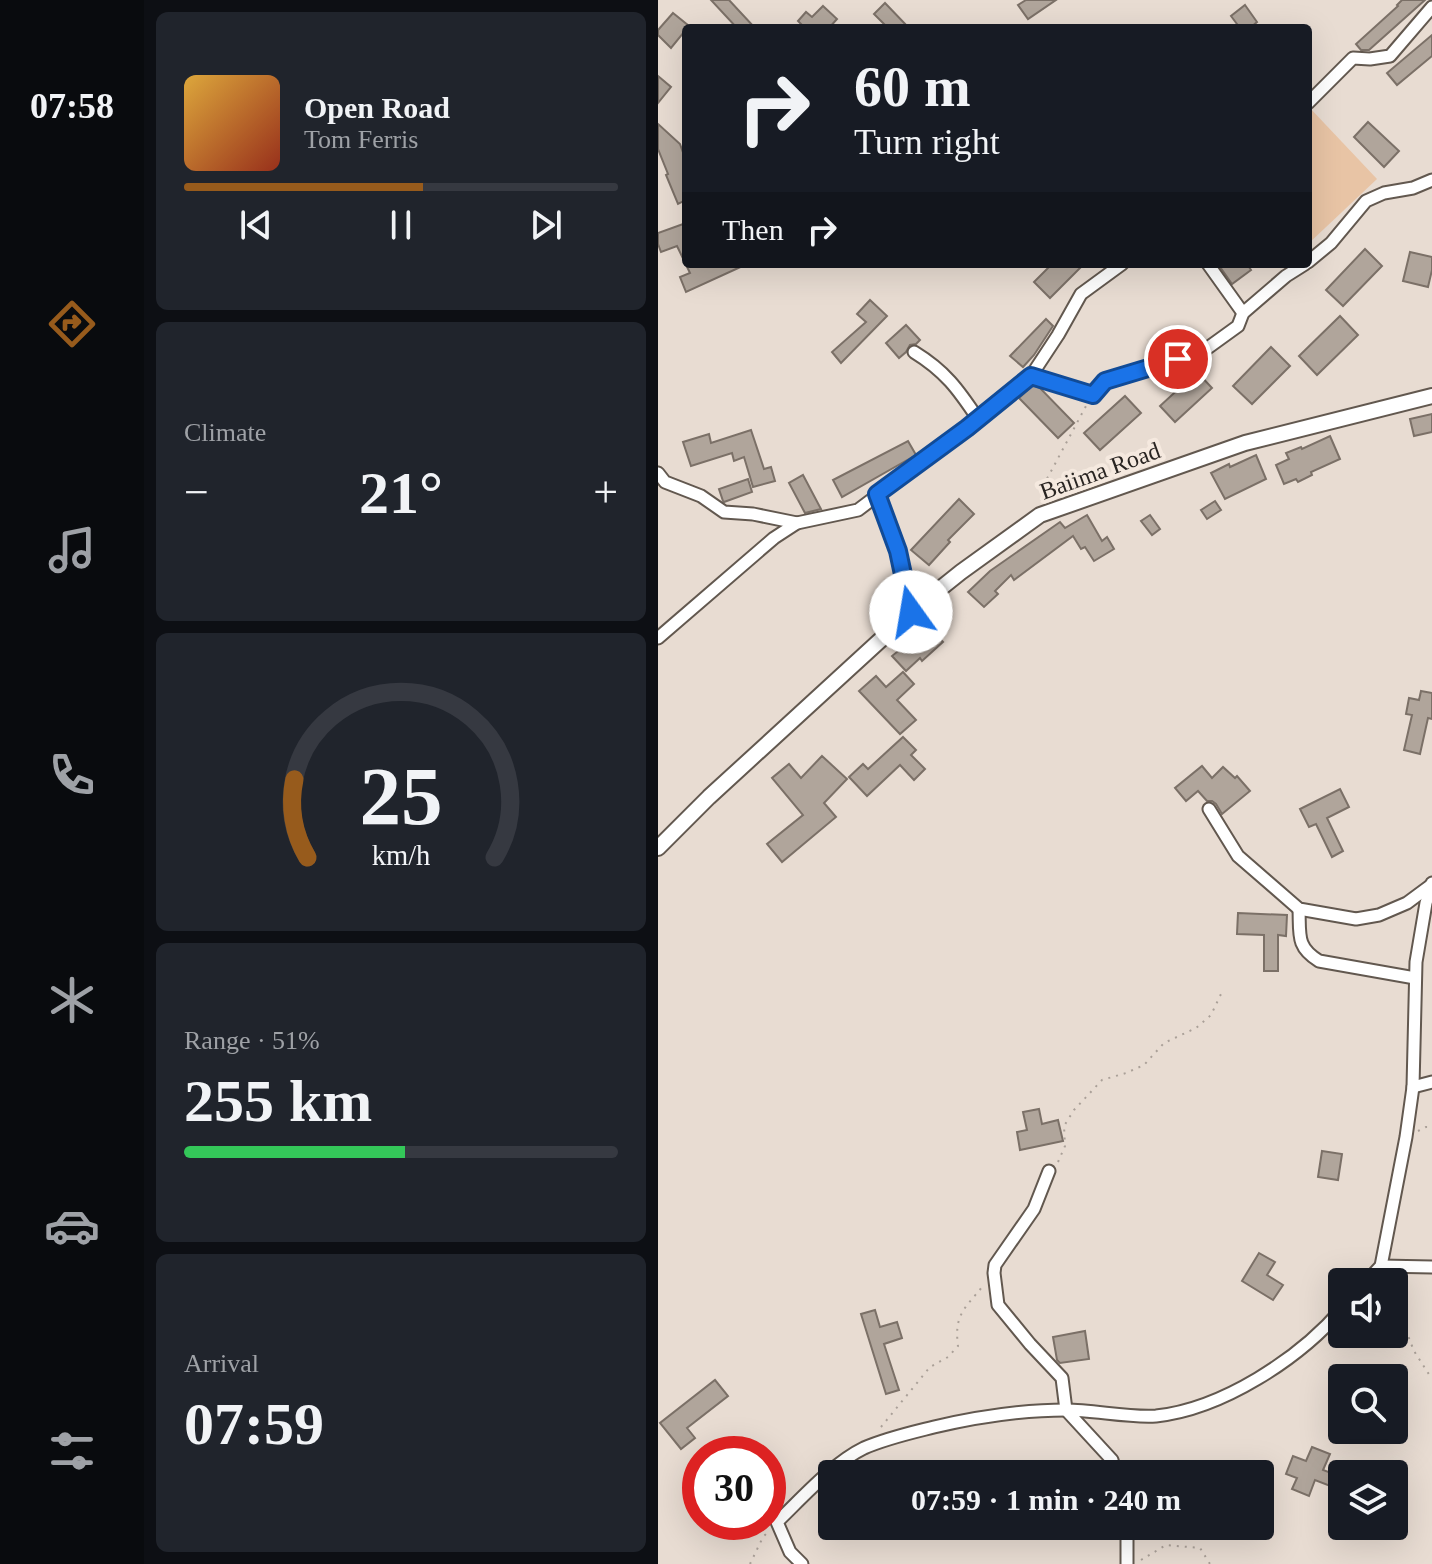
<!DOCTYPE html>
<html lang="en">
<head>
<meta charset="utf-8">
<style>
	:root { --surface:#171b24; --page:#20242c; --text:#f1f3f6; --muted:#9ea1a6; --line:#363941; --accent:#975b1c }
	body { margin:0; font-family:"Times New Roman",serif; background:var(--page); color:var(--text); height:100vh; display:flex; flex-direction:column; font-size:30px; white-space:nowrap }
	* { box-sizing:border-box; margin:0 }
	p { font-size:26px; color:var(--muted) }
	.icon { flex:none; width:44px; height:44px; fill:none; stroke:currentColor; stroke-width:2; stroke-linecap:round; stroke-linejoin:round }
	.map { position:relative; flex:1; overflow:hidden }
	.panel { display:flex; flex-direction:column; gap:12px; padding:12px; background:#0d0f14; width:514px }
	.panel>* { flex:none }
	.banner { position:absolute; left:24px; top:24px; width:630px; height:244px; border-radius:8px; box-shadow:0 8px 32px #0002; background:#171b24; color:var(--text); overflow:hidden }
	.tools { position:absolute; left:670px; top:1268px; display:grid; gap:16px }
	.tools a { display:grid; place-items:center; width:80px; height:80px; border-radius:8px; background:var(--surface); box-shadow:0 8px 32px #0002; font-size:40px }
	.speed { position:absolute; left:24px; top:1436px; display:flex; gap:16px; font-size:40px; font-weight:700; text-align:center }
	.speed>* { display:grid; place-content:center; width:104px; height:104px; border-radius:50%; background:var(--surface); box-shadow:0 8px 32px #0002; line-height:1 }
	.speed .limit { border:12px solid #d22; background:#fff; color:#111 }
	.pin { position:absolute; display:grid; place-items:center; width:68px; height:68px; color:#fff; margin:-34px; border:4px solid #fff; border-radius:50%; box-shadow:0 2px 8px #0007 }
	.me { position:absolute; width:88px; margin:-44px; rotate:347deg; stroke-linejoin:round; filter:drop-shadow(0 0 6px #0008) }
	.turn { display:flex; align-items:center; gap:28px; height:168px; padding:0 40px; font-size:36px }
	.turn .icon { width:104px; height:104px; stroke-width:2.5 }
	.turn b { display:block; font-size:56px; line-height:68px }
	.then { display:flex; align-items:center; height:76px; padding:0 40px; background:#0003; gap:16px; font-size:30px }
	.big { font-size:60px; font-weight:700; line-height:1.1 }
	.panel .widget { flex:1; display:flex; flex-direction:column; justify-content:center; gap:12px; min-width:0; padding:0 28px; border-radius:12px; background:var(--page) }
	.panel .dial { align-items:center; gap:0 }
	.dial svg { height:208px; overflow:visible; fill:none; stroke:var(--line); stroke-width:7; stroke-linecap:round; text-anchor:middle }
	.dial text { fill:var(--text); stroke:none }
	.song { display:flex; align-items:center; gap:24px }
	.cover { width:96px; height:96px; border-radius:12px; background:linear-gradient(135deg,hsl(40 70% 55%),hsl(10 70% 35%)) }
	.played { height:8px; border-radius:4px; background:linear-gradient(90deg,var(--accent) 55%,var(--line) 55%) }
	.keys { display:flex; justify-content:space-around; direction:ltr }
	.heat { display:flex; justify-content:space-between; align-items:center; font-size:44px; direction:ltr }
	.charge { height:12px; border-radius:6px; background:linear-gradient(90deg,#34c759 51%,var(--line) 0) }
	.trip { position:absolute; left:160px; top:1460px; width:456px; height:80px; border-radius:8px; background:var(--surface); box-shadow:0 8px 32px #0002; font-weight:700; line-height:80px; text-align:center }
	main { display:flex; flex:1; min-height:0 }
	.menu { display:flex; flex-direction:column; width:144px; justify-content:space-around; align-items:center; background:#090b0e; color:var(--muted) }
	.menu .icon { width:56px; height:56px }
	.menu .selected { color:var(--accent) }
	.menu b { font-size:36px; color:var(--text) }
	.map>svg:first-child { display:block }
</style>
</head>
<body>
<main>
<nav class="menu">
<b>07:58</b>
<svg class="icon selected" aria-label="directions" viewBox="0 0 24 24"><path d="M12 3l9 9-9 9-9-9zM9 14v-3h6M13 9l2 2-2 2"/></svg>
<svg class="icon" aria-label="music" viewBox="0 0 24 24"><path d="M9 18V5l10-2v13"/><circle cx="6" cy="18" r="3"/><circle cx="16" cy="16" r="3"/></svg>
<svg class="icon" aria-label="phone" viewBox="0 0 24 24"><path d="M5 4h4l2 5-3 2q2 4 5 5l2-3 5 2v4C11 20 4 13 5 4z"/></svg>
<svg class="icon" aria-label="climate" viewBox="0 0 24 24"><path d="M12 3v18M4 7l16 10M4 17L20 7"/></svg>
<svg class="icon" aria-label="car" viewBox="0 0 24 24"><path d="M5 17H2v-5l4-1 3-4h7l3 4 3 1v5h-3M9 17h6M6 11h13"/><circle cx="7" cy="17" r="2"/><circle cx="17" cy="17" r="2"/></svg>
<svg class="icon" aria-label="filters" viewBox="0 0 24 24"><path d="M4 7h16M4 17h16"/><circle cx="9" cy="7" r="2"/><circle cx="15" cy="17" r="2"/></svg>
</nav>
<section class="panel">
<div class="widget">
<div class="song"><i class="cover"></i><div><b>Open Road</b><p>Tom Ferris</p></div></div>
<div class="played"></div>
<div class="keys"><svg class="icon" aria-label="previous" viewBox="0 0 24 24"><path d="M18 5L8 12l10 7zM5 5v14"/></svg><svg class="icon" aria-label="pause" viewBox="0 0 24 24"><path d="M8 5v14M16 5v14"/></svg><svg class="icon" aria-label="next" viewBox="0 0 24 24"><path d="M6 5l10 7-10 7zM19 5v14"/></svg></div>
</div>
<div class="widget"><p>Climate</p>
<div class="heat"><a>−</a><b class="big">21°</b><a>+</a></div>
</div>
<div class="widget dial"><svg viewBox="0 0 100 80">
<path d="M14 69A42 42 0 1 1 86 69"/>
<path d="M14 69A42 42 0 0 1 9 39" stroke="#975b1c"/>
<text x="50" y="56" font-size="32" font-weight="700">25</text>
<text x="50" y="72" font-size="11">km/h</text>
</svg></div>
<div class="widget"><p>Range · 51%</p><b class="big">255 km</b><div class="charge"></div></div>
<div class="widget"><p>Arrival</p><b class="big">07:59</b></div>
</section>
<div class="map">
<svg width="774" height="1564" viewBox="0 0 774 1564">
	<rect width="100%" height="100%" fill="#e8dcd2"/>
	<polygon fill="#e8c4a5" points="650,106 719,179 650,244"/>
	<g fill="#b0a59b" stroke="#7b7067" stroke-width="2">
		<polygon points="53,0 71,0 97,28 79,28"/>
		<polygon points="368,0 398,0 370,19 360,5"/>
		<polygon points="744,0 767,0 711,50 703,50 698,44 740,6 739,5"/>
		<polygon points="227,3 251,28 230,28 216,14"/>
		<polygon points="587,5 599,22 592,28 582,28 573,16"/>
		<polygon points="165,6 179,19 171,28 145,28 146,27 140,21 148,12 154,17"/>
		<polygon points="15,13 31,26 13,48 0,35 0,30"/>
		<polygon points="774,35 774,56 739,85 729,73"/>
		<polygon points="0,76 13,87 0,103"/>
		<polygon points="710,122 741,151 726,167 696,137"/>
		<polygon points="0,124 22,144 28,161 28,200 20,204 8,175 10,174 0,149"/>
		<polygon points="28,223 28,264 89,264 28,292 22,277 32,273 19,246 3,252 0,244 0,233"/>
		<polygon points="707,249 724,266 685,306 668,290"/>
		<polygon points="752,252 774,257 774,270 770,287 745,281"/>
		<polygon points="394,264 426,264 392,298 376,282"/>
		<polygon points="560,264 589,264 593,270 574,284"/>
		<polygon points="212,300 229,316 183,363 174,352 208,322 199,314"/>
		<polygon points="682,316 700,335 659,375 641,356"/>
		<polygon points="388,319 395,326 376,355 365,367 352,356"/>
		<polygon points="248,325 262,340 258,344 252,345 248,352 241,358 228,343"/>
		<polygon points="613,347 632,366 594,404 575,386"/>
		<polygon points="539,372 554,388 517,422 502,406"/>
		<polygon points="375,385 382,388 416,423 400,438 361,398"/>
		<polygon points="467,396 483,413 442,450 426,433"/>
		<polygon points="774,414 774,432 756,436 752,419"/>
		<polygon points="93,430 106,469 113,467 117,481 95,487 86,457 76,461 74,453 33,466 25,442 51,434 53,443"/>
		<polygon points="672,436 682,459 653,472 654,475 640,482 638,479 626,484 618,465 631,459 628,453 643,447 644,449"/>
		<polygon points="250,441 258,455 184,497 175,480"/>
		<polygon points="598,455 608,479 567,499 553,473 571,464 572,467"/>
		<polygon points="145,475 163,509 147,513 131,483"/>
		<polygon points="90,479 94,492 66,502 65,501 61,489"/>
		<polygon points="301,499 316,514 290,540 292,542 271,565 253,550"/>
		<polygon points="557,501 563,510 549,519 543,510"/>
		<polygon points="429,515 444,541 449,537 456,549 436,561 427,547 423,549 415,536 356,580 353,575 337,591 340,594 326,607 310,592 332,571 402,522 407,528"/>
		<polygon points="492,515 502,529 494,535 483,521"/>
		<polygon points="270,626 285,642 264,661 262,658 248,671 234,656 245,647 246,648"/>
		<polygon points="245,672 256,684 239,700 258,720 242,734 201,691 218,676 228,687"/>
		<polygon points="763,691 774,693 774,719 770,718 762,754 746,750 754,715 748,714 751,698 761,700"/>
		<polygon points="245,737 258,750 253,755 267,769 256,780 242,765 209,796 191,777 205,764 210,769"/>
		<polygon points="164,756 189,779 166,803 178,817 124,862 109,844 145,815 114,778 131,764 143,778"/>
		<polygon points="544,766 554,778 565,767 577,778 579,776 592,791 564,814 558,804 554,801 549,801 540,791 528,801 517,788"/>
		<polygon points="682,789 691,807 669,818 685,851 674,857 658,824 651,827 642,809"/>
		<polygon points="580,913 629,915 628,936 620,935 620,971 606,971 606,935 579,934"/>
		<polygon points="381,1109 384,1124 400,1120 405,1141 362,1150 359,1132 369,1130 365,1112"/>
		<polygon points="664,1151 684,1154 680,1180 660,1177"/>
		<polygon points="601,1253 617,1262 609,1275 625,1285 615,1300 584,1281"/>
		<polygon points="217,1310 222,1327 239,1322 244,1338 226,1344 241,1390 228,1394 203,1314"/>
		<polygon points="427,1331 431,1359 402,1363 399,1360 395,1337"/>
		<polygon points="57,1380 70,1396 29,1428 37,1438 23,1449 2,1423"/>
		<polygon points="654,1447 672,1454 665,1470 684,1477 680,1489 657,1480 651,1496 634,1489 639,1478 628,1474 635,1456 648,1461"/>
	</g>
	<g fill="none" stroke-linecap="round" stroke-linejoin="round">
		<defs>
			<g id="minor">
				<polyline points="650,103 695,58 712,59 732,56 774,7"/>
				<polyline points="650,262 673,243 708,201 726,193 755,188 774,180"/>
				<polyline points="550,264 585,313"/>
				<path d="M 256,352 C 287,371 300,389 320,419"/>
				<polyline points="373,376 400,335 423,294 464,264"/>
				<polyline points="0,473 7,482 43,496 66,512 95,514 139,523"/>
				<polyline points="219,494 240,551 253,612"/>
				<polyline points="0,638 116,538 139,523 200,510 309,428 373,376 435,395 447,381 544,352 580,326 585,313 628,276 647,264"/>
				<polyline points="551,809 580,856 641,909 698,919 721,915 749,903 772,886"/>
				<path d="M 641,909 C 642,935 638,947 661,961 L 757,978"/>
				<polyline points="755,1087 774,1082"/>
				<polyline points="391,1171 376,1209 337,1265 336,1273 340,1305 372,1344 404,1378 408,1410 454,1460 458,1474"/>
				<polyline points="723,1266 774,1267"/>
				<polyline points="708,1282 723,1266 748,1137 755,1087 758,962 768,903 774,883"/>
				<path d="M 144,1564 L 132,1552 L 119,1522 C 144,1498 175,1463 206,1448 C 229,1438 252,1433 276,1427 C 319,1417 363,1410 408,1410 C 436,1410 471,1418 498,1416 C 564,1409 641,1359 684,1309"/>
				<polyline points="469,1564 469,1526"/>
			</g>
			<polyline id="tertiary" points="0,848 51,797 253,612 303,572 382,515 587,443 774,396"/>
		</defs>
		<use href="#minor" stroke="#62584f" stroke-width="15"/>
		<use href="#tertiary" stroke="#62584f" stroke-width="18"/>
		<g stroke="#aaa098" stroke-width="2" stroke-dasharray="2 6" stroke-linecap="butt">
			<polyline points="383,501 383,490 428,406"/>
			<polyline points="760,1131 768,1127 774,1127"/>
			<polyline points="400,1162 407,1146 406,1126 416,1110 444,1080 468,1073 486,1065 506,1043 538,1028 553,1015 563,994"/>
			<polyline points="736,1300 756,1351 774,1379"/>
			<path d="M 223,1427 L 272,1367 L 290,1357 L 300,1346 C 296,1315 306,1309 325,1286"/>
			<polyline points="483,1560 508,1545 542,1548 552,1564"/>
			<polyline points="92,1564 105,1537 111,1531"/>
		</g>
		<use href="#minor" stroke="#fff" stroke-width="11"/>
		<use href="#tertiary" stroke="#fff" stroke-width="14"/>
	</g>
	<g fill="none" stroke-linecap="round" stroke-linejoin="round">
		<defs>
			<polyline id="route" points="253,612 240,551 219,494 309,428 373,376 435,395 447,381 520,359"/>
		</defs>
		<use href="#route" stroke="#114b97" stroke-width="20"/>
		<use href="#route" stroke="#1a73e8" stroke-width="14"/>
	</g>
	<g text-anchor="middle" dominant-baseline="central" stroke-width="8" stroke-linejoin="round" paint-order="stroke">
		<g font-size="24" fill="#292421" stroke="#f5e9df">
			<text transform="translate(442 471) rotate(-20)">Baiima Road</text>
		</g>
	</g>
</svg>
<div class="tools">
<a><svg class="icon" aria-label="sound" viewBox="0 0 24 24"><path d="M4 9h4l5-4v14l-5-4H4zM17 9q2 3 0 6"/></svg></a>
<a><svg class="icon" aria-label="search" viewBox="0 0 24 24"><circle cx="10" cy="10" r="6"/><path d="M15 15l6 6"/></svg></a>
<a><svg class="icon" aria-label="layers" viewBox="0 0 24 24"><path d="M12 4l9 5-9 5-9-5zM3 14l9 5 9-5"/></svg></a>
</div>
<div class="speed"><div class="limit">30</div></div>
<div class="pin" style="left:520px;top:359px;background:#d93025"><svg class="icon" aria-label="arrive" viewBox="0 0 24 24"><path d="M6 21V4h12l-3 4 3 4H6"/></svg></div>
<svg class="me" style="left:253px;top:612px" viewBox="-20 -20 40 40"><circle r="19" fill="#fff"/><path d="M0-13L10 11 0 6-10 11z" fill="#1a73e8"/></svg>
<div class="trip">07:59 · 1 min · 240 m</div>
<div class="banner">
<div class="turn"><svg class="icon" aria-label="right" viewBox="0 0 24 24"><path d="M7 20v-9h11M14 6l5 5-5 5"/></svg><div><b>60 m</b>Turn right</div></div>
<div class="then">Then<svg class="icon" aria-label="right" viewBox="0 0 24 24"><path d="M7 20v-9h11M14 6l5 5-5 5"/></svg></div>
</div>
</div>
</main>
</body>
</html>
